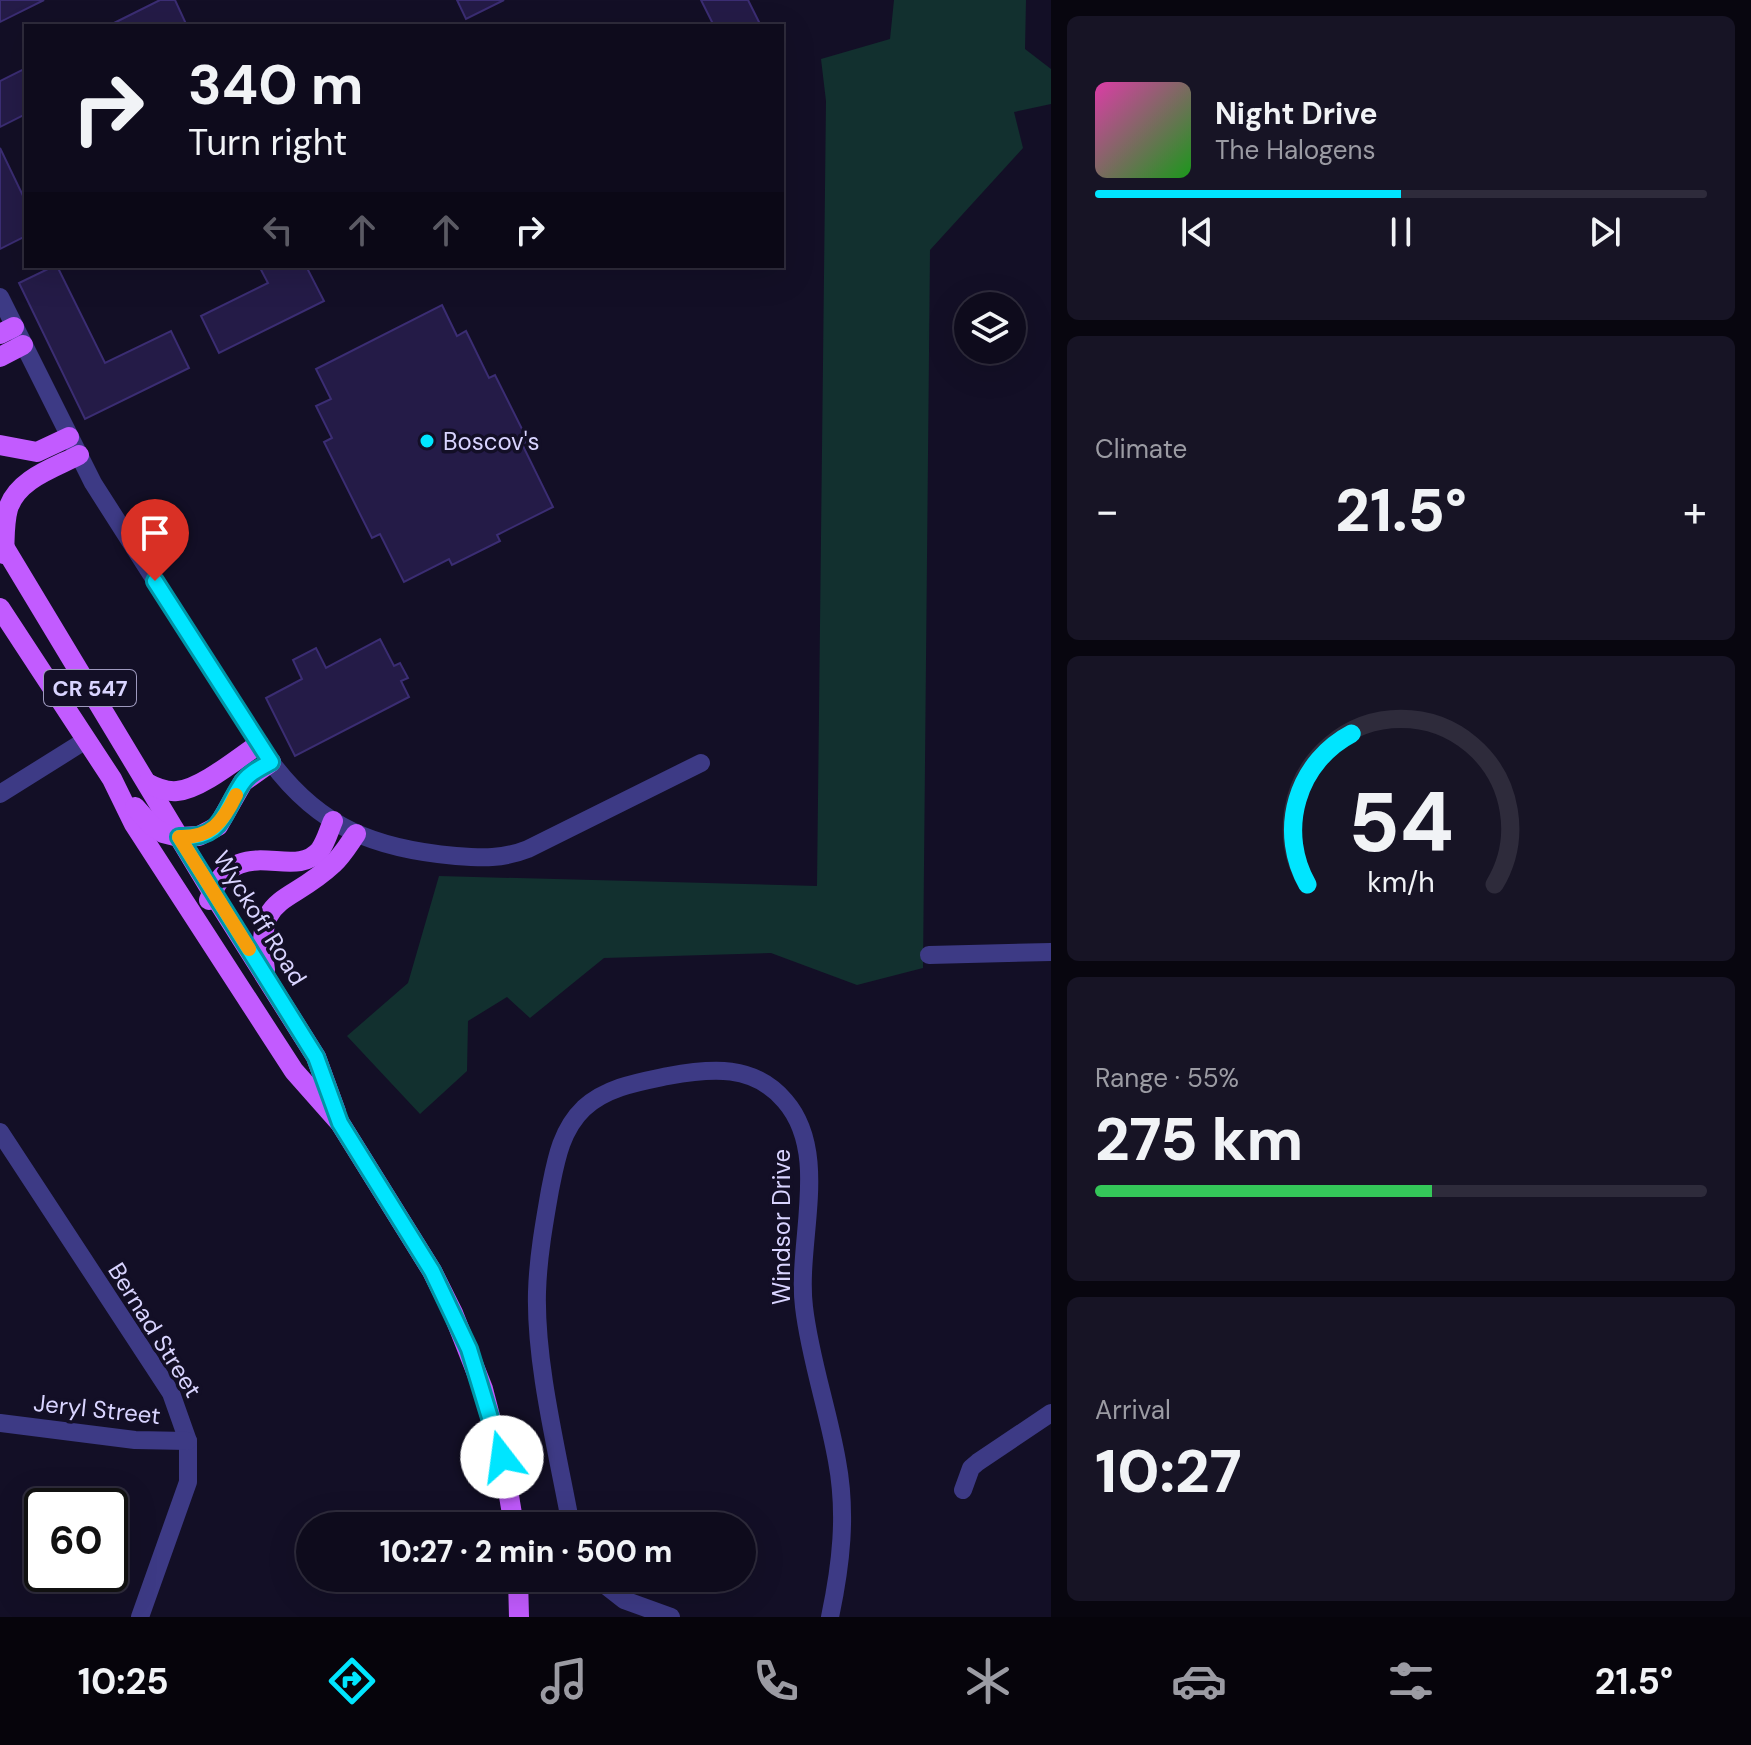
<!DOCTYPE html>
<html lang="en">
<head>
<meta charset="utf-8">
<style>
	:root { --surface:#0e0b1c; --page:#171425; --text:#f1f3f6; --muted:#9b9ba3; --line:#2e2b3b; --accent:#00e5ff }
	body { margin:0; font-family:"DM Sans",sans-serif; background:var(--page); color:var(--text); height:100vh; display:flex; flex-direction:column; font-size:30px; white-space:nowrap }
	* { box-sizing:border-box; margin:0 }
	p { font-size:26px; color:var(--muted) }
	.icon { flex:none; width:44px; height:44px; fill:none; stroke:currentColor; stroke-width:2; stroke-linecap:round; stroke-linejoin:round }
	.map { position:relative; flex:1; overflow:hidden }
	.details { display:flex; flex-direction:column; gap:16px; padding:16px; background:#08060f; width:700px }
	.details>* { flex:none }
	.guide { position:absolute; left:24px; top:24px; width:760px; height:244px; border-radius:0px; box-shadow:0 8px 32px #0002,0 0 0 2px var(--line); background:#0e0b1c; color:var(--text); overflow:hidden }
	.controls { position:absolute; left:954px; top:292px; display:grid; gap:16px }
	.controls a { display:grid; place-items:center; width:72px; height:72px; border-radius:50%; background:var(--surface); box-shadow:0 8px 32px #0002,0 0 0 2px var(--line); font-size:40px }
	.speed { position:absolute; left:24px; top:1488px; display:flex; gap:16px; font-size:40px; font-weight:700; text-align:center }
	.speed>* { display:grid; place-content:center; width:104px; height:104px; border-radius:50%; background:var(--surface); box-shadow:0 8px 32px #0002,0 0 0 2px var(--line); line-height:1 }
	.speed .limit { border:4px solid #111; border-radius:12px; background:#fff; color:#111 }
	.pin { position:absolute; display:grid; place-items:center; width:68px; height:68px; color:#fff; margin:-82px -34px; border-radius:50% 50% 50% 0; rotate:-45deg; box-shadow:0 0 8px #0007 }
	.pin .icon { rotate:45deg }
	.me { position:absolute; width:88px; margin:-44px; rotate:345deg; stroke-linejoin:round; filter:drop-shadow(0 0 6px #0008) }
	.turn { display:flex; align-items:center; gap:28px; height:168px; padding:0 32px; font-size:36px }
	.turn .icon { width:104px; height:104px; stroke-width:2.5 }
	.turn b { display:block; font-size:56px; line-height:68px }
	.lanes { display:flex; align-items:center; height:76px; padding:0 32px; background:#0003; justify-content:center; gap:40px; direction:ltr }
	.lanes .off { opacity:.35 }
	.big { font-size:60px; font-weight:800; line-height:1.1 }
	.details .widget { flex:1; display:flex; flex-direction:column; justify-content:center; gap:12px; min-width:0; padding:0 28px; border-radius:12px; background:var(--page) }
	.details .dial { align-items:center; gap:0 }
	.dial svg { height:208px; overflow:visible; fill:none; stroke:var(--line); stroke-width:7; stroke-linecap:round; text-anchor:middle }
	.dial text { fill:var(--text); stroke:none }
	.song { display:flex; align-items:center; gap:24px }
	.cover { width:96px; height:96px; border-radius:12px; background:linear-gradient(135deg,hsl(320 70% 55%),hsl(120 70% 35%)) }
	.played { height:8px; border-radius:4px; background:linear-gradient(90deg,var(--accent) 50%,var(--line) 50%) }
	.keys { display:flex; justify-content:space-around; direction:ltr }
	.heat { display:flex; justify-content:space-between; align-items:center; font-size:44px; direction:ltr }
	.charge { height:12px; border-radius:6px; background:linear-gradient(90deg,#34c759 55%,var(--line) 0) }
	.trip { position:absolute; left:296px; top:1512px; width:460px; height:80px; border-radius:40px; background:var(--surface); box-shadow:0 8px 32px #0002,0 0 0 2px var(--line); font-weight:800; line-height:80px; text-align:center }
	.menu { display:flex; height:128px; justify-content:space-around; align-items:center; background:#06040b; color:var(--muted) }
	.menu .icon { width:56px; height:56px }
	.menu .current { color:var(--accent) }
	.menu b { font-size:36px; color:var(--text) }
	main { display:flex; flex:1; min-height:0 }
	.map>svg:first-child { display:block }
</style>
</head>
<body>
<main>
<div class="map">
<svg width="1051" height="1617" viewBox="0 0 1051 1617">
	<rect width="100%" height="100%" fill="#130f26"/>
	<polygon fill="#12302f" points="894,0 1026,0 1025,49 1051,69 1051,104 1014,112 1023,148 930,250 923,968 857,985 771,953 604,958 530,1018 507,997 468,1021 467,1071 420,1114 347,1036 408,983 439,876 817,886 826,101 821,59 890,39"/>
	<g fill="#241b47" stroke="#3b2d73" stroke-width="2">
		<polygon points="0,0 44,0 0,22"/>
		<polygon points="160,0 175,0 187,26 108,26"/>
		<polygon points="457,0 504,0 466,19"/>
		<polygon points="701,0 748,0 761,26 714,26"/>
		<polygon points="26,68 26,114 0,127 0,81"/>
		<polygon points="0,148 26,202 26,236 0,249"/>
		<polygon points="54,266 57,266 105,363 171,331 189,368 85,419 19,283"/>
		<polygon points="259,266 306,266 324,301 219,353 201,316 268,283"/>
		<polygon points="442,305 457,336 466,331 489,378 495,375 528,441 522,444 553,507 497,535 500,541 452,565 449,559 404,582 380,534 372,538 324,442 332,438 316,406 331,399 316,369"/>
		<polygon points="380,639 394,666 400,663 408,678 401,681 409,697 295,756 266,698 302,679 293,660 316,648 326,668"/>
	</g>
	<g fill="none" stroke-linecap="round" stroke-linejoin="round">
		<g stroke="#3d3a85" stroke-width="18">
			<path d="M 0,297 L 93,483 L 271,762 C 320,828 376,849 456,856 C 482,858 503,859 528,849 L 701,763"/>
			<polyline points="0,794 86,740"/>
			<polyline points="929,955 1051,952"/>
			<polyline points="0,1132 171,1393 188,1441 188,1482 140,1617"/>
			<polyline points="0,1423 135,1440 188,1441"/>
			<polyline points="963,1490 971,1468 978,1462 1051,1413"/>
			<path d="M 571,1526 C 558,1454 535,1364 537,1292 C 538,1258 544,1224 550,1190 C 556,1160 561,1130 584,1108 C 607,1087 639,1082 668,1076 C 711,1068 754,1064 785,1101 C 831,1154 796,1242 804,1307 C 810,1359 828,1409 837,1461 C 847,1514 841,1565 830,1617"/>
			<polyline points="596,1578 624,1600 671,1617"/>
		</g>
		<g stroke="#c25bff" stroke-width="20">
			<polyline points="0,334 14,327"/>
			<polyline points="0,357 23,345"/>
			<polyline points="0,445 37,452 69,437"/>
			<polyline points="0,540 212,892 316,1057 336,1112"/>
			<path d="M 4,554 C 5,539 4,523 8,509 C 17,479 54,468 79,455"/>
			<polyline points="0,608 112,779 134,824 294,1071 340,1123 432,1271 453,1313 483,1389 506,1478 514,1526"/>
			<path d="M 147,783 C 156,788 166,792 177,791 C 201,789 238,758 259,744"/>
			<polyline points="135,807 152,826 163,833 179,837 199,836 218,826 243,782 271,762"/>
			<path d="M 209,900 C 236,828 293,883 320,850 C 326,842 329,830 333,821"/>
			<path d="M 265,970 C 254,892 287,907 333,864 C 342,856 349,844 356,834"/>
			<polyline points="518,1578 519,1617"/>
		</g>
	</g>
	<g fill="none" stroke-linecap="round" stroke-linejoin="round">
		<defs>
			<path id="route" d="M 155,581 L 271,762 C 260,768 247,774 241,785 C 222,814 223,839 179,837 L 316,1057 L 340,1123 L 432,1271 L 469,1349 L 502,1457"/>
		</defs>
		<use href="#route" stroke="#0095a6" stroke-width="20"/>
		<use href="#route" stroke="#00e5ff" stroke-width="14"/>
		<path stroke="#f59e0b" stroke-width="14" d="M 236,795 C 223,822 211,838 179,837 L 249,949"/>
	</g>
	<circle fill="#00e5ff" stroke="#130f26" stroke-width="3" cx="427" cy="441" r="8"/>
	<g text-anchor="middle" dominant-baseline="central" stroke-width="7" stroke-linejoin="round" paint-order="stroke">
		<rect fill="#130f26" stroke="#9e99be" stroke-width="2" x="44" y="670" width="92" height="36" rx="6"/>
		<g font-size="22" font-weight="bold" fill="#d9d4ff">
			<text x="90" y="688">CR 547</text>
		</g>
		<g font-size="24" fill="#d9d4ff" stroke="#130f26" text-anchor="start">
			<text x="443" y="441">Boscov's</text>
		</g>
		<g font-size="24" fill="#d9d4ff" stroke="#130f26">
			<text transform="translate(260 918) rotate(58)">Wyckoff Road</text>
			<text transform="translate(781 1227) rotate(-90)">Windsor Drive</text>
			<text transform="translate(155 1330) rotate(58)">Bernad Street</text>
			<text transform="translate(97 1409) rotate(6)">Jeryl Street</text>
		</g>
	</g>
</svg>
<div class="controls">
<a><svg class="icon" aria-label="layers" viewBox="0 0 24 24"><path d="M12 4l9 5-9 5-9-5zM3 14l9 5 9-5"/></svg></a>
</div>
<div class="speed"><div class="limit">60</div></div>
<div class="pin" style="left:155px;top:581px;background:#d93025"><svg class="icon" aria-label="arrive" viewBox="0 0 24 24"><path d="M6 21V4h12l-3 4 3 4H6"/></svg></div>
<svg class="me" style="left:502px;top:1457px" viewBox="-20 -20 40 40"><circle r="19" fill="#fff"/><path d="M0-13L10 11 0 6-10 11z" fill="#00e5ff"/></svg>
<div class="trip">10:27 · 2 min · 500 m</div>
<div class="guide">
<div class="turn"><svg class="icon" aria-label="right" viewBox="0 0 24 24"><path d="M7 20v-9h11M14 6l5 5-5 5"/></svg><div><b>340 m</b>Turn right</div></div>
<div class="lanes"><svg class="icon off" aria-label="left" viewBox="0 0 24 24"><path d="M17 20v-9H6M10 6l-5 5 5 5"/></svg><svg class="icon off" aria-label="ahead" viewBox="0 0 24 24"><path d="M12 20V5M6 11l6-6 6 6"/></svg><svg class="icon off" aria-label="ahead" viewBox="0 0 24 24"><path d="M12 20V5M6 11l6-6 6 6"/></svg><svg class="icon" aria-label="right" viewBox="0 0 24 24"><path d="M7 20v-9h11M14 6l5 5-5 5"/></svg></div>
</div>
</div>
<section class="details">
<div class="widget">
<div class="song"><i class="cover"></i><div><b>Night Drive</b><p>The Halogens</p></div></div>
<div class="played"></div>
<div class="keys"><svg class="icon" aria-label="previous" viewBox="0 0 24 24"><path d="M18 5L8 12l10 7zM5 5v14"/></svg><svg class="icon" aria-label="pause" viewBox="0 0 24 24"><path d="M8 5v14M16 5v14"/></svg><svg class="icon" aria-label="next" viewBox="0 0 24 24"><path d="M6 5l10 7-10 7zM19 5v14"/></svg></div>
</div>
<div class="widget"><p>Climate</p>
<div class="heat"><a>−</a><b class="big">21.5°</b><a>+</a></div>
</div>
<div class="widget dial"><svg viewBox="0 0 100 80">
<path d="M14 69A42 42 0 1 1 86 69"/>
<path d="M14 69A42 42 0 0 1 31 11" stroke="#00e5ff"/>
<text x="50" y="56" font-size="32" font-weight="700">54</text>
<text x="50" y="72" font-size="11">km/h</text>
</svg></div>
<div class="widget"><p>Range · 55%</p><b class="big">275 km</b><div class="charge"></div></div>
<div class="widget"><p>Arrival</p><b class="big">10:27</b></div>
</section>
</main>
<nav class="menu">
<b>10:25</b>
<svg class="icon current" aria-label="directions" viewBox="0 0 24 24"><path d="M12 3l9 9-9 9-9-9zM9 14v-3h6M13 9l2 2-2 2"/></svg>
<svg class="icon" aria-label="music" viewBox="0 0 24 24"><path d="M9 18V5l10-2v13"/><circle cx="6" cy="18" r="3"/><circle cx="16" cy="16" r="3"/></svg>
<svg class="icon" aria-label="phone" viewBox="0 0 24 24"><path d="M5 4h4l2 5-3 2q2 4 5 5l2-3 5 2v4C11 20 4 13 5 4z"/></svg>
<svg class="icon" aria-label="climate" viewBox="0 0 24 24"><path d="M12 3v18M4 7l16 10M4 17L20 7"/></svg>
<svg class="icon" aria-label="car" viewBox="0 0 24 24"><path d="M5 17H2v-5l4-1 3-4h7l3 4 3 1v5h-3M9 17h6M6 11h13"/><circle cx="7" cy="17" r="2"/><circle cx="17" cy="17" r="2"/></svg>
<svg class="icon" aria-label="filters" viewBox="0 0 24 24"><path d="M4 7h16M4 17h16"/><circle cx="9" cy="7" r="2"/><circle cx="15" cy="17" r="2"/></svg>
<b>21.5°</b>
</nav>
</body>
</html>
